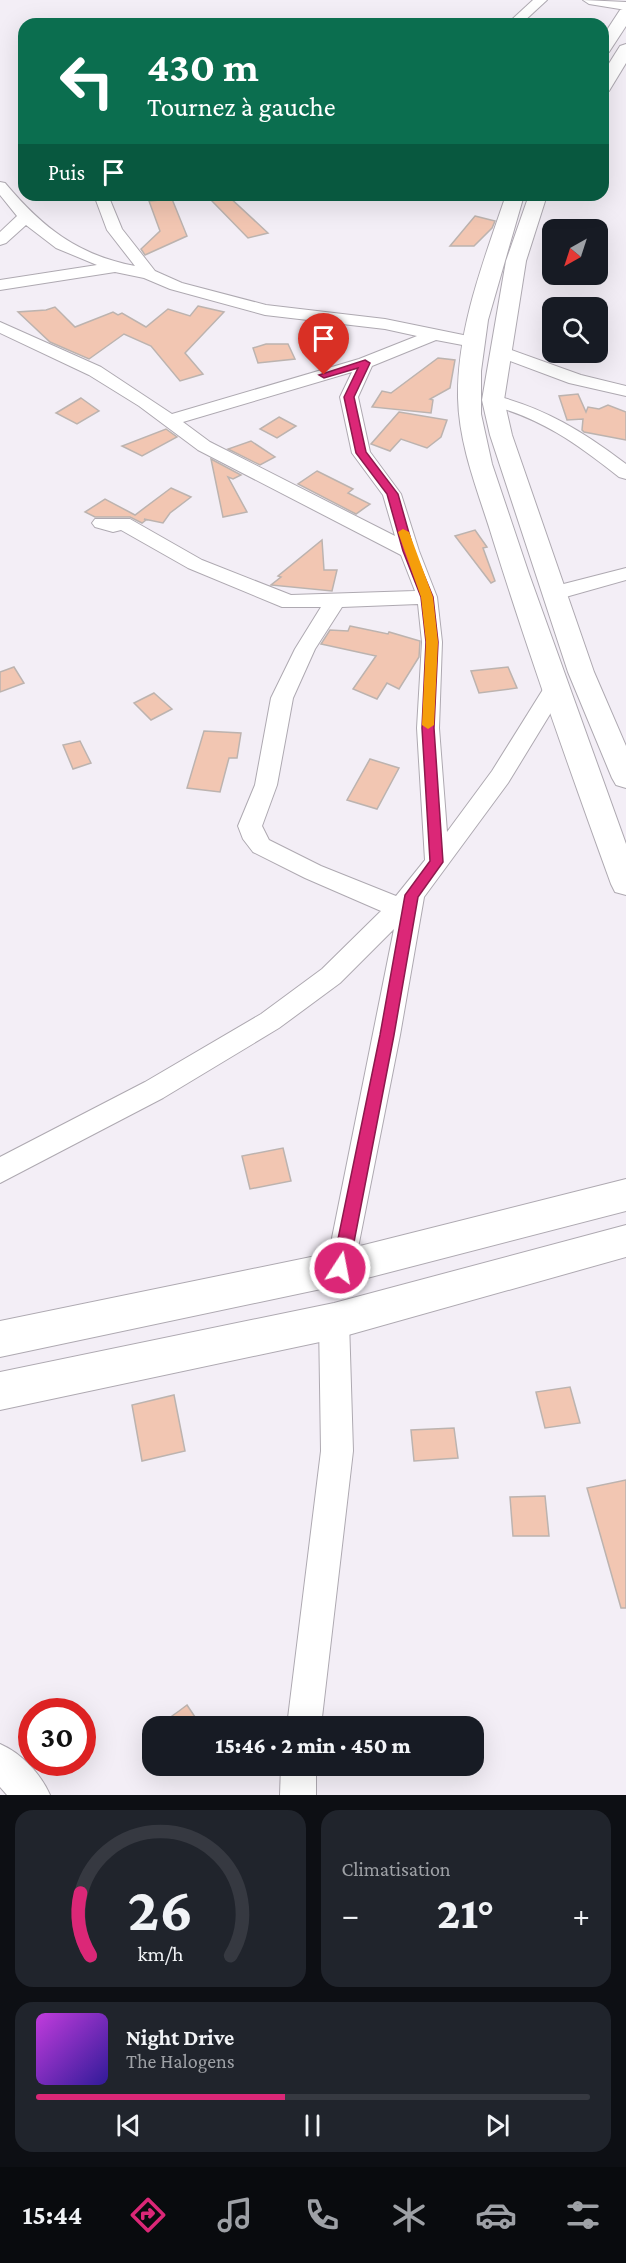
<!DOCTYPE html>
<html lang="fr">
<head>
<meta charset="utf-8">
<style>
	:root { --surface:#171b24; --page:#20242c; --text:#f1f3f6; --muted:#9ea1a6; --line:#363941; --accent:#db2777 }
	body { margin:0; font-family:"Crimson Pro",serif; background:var(--page); color:var(--text); height:100vh; display:flex; flex-direction:column; font-size:22px; white-space:nowrap }
	* { box-sizing:border-box; margin:0 }
	p { font-size:20px; color:var(--muted) }
	.icon { flex:none; width:33px; height:33px; fill:none; stroke:currentColor; stroke-width:2; stroke-linecap:round; stroke-linejoin:round }
	.map { position:relative; height:1795px; overflow:hidden }
	.sheet { display:flex; flex-direction:column; gap:15px; padding:15px; background:#0d0f14; flex:1 }
	.sheet>* { flex:none }
	.banner { position:absolute; left:18px; top:18px; width:591px; height:183px; border-radius:18px; box-shadow:0 6px 24px #0002; background:#0b6e4f; color:#fff; overflow:hidden }
	.needle { width:39px; rotate:219deg }
	.tools { position:absolute; left:542px; top:219px; display:grid; gap:12px }
	.tools a { display:grid; place-items:center; width:66px; height:66px; border-radius:12px; background:var(--surface); box-shadow:0 6px 24px #0002; font-size:30px }
	.speed { position:absolute; left:18px; top:1698px; display:flex; gap:12px; font-size:30px; font-weight:700; text-align:center }
	.speed>* { display:grid; place-content:center; width:78px; height:78px; border-radius:50%; background:var(--surface); box-shadow:0 6px 24px #0002; line-height:1 }
	.speed .limit { border:9px solid #d22; background:#fff; color:#111 }
	.pin { position:absolute; display:grid; place-items:center; width:51px; height:51px; color:#fff; margin:-62px -26px; border-radius:50% 50% 50% 0; rotate:-45deg; box-shadow:0 0 6px #0007 }
	.pin .icon { rotate:45deg }
	.me { position:absolute; width:66px; margin:-33px; rotate:11deg; stroke-linejoin:round; filter:drop-shadow(0 0 4px #0008) }
	.turn { display:flex; align-items:center; gap:21px; height:126px; padding:0 30px; font-size:27px }
	.turn .icon { width:78px; height:78px; stroke-width:2.5 }
	.turn b { display:block; font-size:42px; line-height:51px }
	.then { display:flex; align-items:center; height:57px; padding:0 30px; background:#0003; gap:12px; font-size:22px }
	.big { font-size:45px; font-weight:800; line-height:1.1 }
	.sheet .tile { flex:1; display:flex; flex-direction:column; justify-content:center; gap:9px; min-width:0; padding:0 21px; border-radius:18px; background:var(--page) }
	.sheet .dial { align-items:center; gap:0 }
	.dial svg { height:156px; overflow:visible; fill:none; stroke:var(--line); stroke-width:7; stroke-linecap:round; text-anchor:middle }
	.dial text { fill:var(--text); stroke:none }
	.song { display:flex; align-items:center; gap:18px }
	.cover { width:72px; height:72px; border-radius:9px; background:linear-gradient(135deg,hsl(290 70% 55%),hsl(250 70% 35%)) }
	.played { height:6px; border-radius:3px; background:linear-gradient(90deg,var(--accent) 45%,var(--line) 45%) }
	.keys { display:flex; justify-content:space-around; direction:ltr }
	.heat { display:flex; justify-content:space-between; align-items:center; font-size:33px; direction:ltr }
	.sheet .tiles { flex:1; display:grid; gap:15px; grid-template-columns:1fr 1fr }
	.tile:last-child { grid-column:span 2 }
	.trip { position:absolute; left:142px; top:1716px; width:342px; height:60px; border-radius:18px; background:var(--surface); box-shadow:0 6px 24px #0002; font-weight:800; line-height:60px; text-align:center }
	.tab-bar { display:flex; height:96px; justify-content:space-around; align-items:center; background:#090b0e; color:var(--muted) }
	.tab-bar .icon { width:42px; height:42px }
	.tab-bar .on { color:var(--accent) }
	.tab-bar b { font-size:27px; color:var(--text) }
	.map>svg:first-child { display:block }
</style>
</head>
<body>
<div class="map">
<svg width="626" height="1795" viewBox="0 0 626 1795">
	<rect width="100%" height="100%" fill="#f3eef6"/>
	<g fill="#f2c6b2" stroke="#bcb3af" stroke-width="1.5">
		<polygon points="218,195 227,195 268,233 248,238 212,201"/>
		<polygon points="172,199 187,236 145,255 141,249 160,231 149,201"/>
		<polygon points="475,216 495,221 492,228 474,246 450,246"/>
		<polygon points="198,306 224,312 185,353 203,374 180,381 151,346 124,334 89,359 50,342 18,312 46,310 55,307 75,327 113,312 118,315 122,313 146,327 168,309 190,316"/>
		<polygon points="266,344 288,344 295,359 258,363 253,348"/>
		<polygon points="438,358 455,360 450,388 430,399 433,400 431,413 372,407 382,391 391,393"/>
		<polygon points="578,394 586,412 588,407 599,409 608,405 626,412 626,440 584,432 582,430 583,419 567,420 559,396"/>
		<polygon points="81,398 99,411 77,424 56,413"/>
		<polygon points="399,412 447,420 441,437 427,448 401,439 390,451 371,444"/>
		<polygon points="279,417 296,426 277,438 260,429"/>
		<polygon points="166,429 177,437 142,456 122,446"/>
		<polygon points="251,441 275,457 260,465 228,449"/>
		<polygon points="211,459 241,475 233,479 228,477 247,512 223,517"/>
		<polygon points="317,471 353,489 348,493 370,504 356,514 298,484"/>
		<polygon points="171,488 191,497 170,513 163,523 144,519 146,520 142,523 130,517 95,517 85,512 105,499 135,515"/>
		<polygon points="475,530 487,547 483,548 495,581 491,583 455,536"/>
		<polygon points="322,540 324,570 337,570 332,591 271,585 281,577 278,576"/>
		<polygon points="350,626 388,634 389,632 420,641 419,657 399,689 387,683 377,699 353,689 376,656 321,644 330,630 348,631"/>
		<polygon points="14,667 24,683 0,692 0,672"/>
		<polygon points="508,667 517,688 479,693 471,671"/>
		<polygon points="154,693 172,709 151,720 134,703"/>
		<polygon points="204,731 241,733 237,758 229,758 220,792 187,788"/>
		<polygon points="80,741 91,763 73,769 63,745"/>
		<polygon points="370,759 399,768 377,809 347,800"/>
		<polygon points="283,1148 291,1181 250,1189 242,1156"/>
		<polygon points="570,1387 580,1423 545,1428 536,1392"/>
		<polygon points="174,1395 185,1451 142,1461 132,1405"/>
		<polygon points="454,1428 458,1458 414,1461 411,1430"/>
		<polygon points="626,1480 626,1608 621,1608 587,1488"/>
		<polygon points="545,1496 549,1536 513,1536 510,1497"/>
		<polygon points="187,1705 201,1726 158,1726 179,1711"/>
	</g>
	<g fill="none" stroke-linecap="round" stroke-linejoin="round">
		<defs>
			<g id="minor">
				<polygon points="533,0 547,0 521,24 507,24"/>
				<polygon points="583,0 626,2 626,10 589,4"/>
				<polygon points="263,20 269,21 270,24 257,24"/>
				<path d="M 0,182 L 5,183 C 42,227 77,255 135,266 L 107,230 L 94,195 L 108,195 L 122,229 L 155,271 L 182,283 L 266,305 L 385,319 L 473,337 L 481,342 L 473,347 L 436,340 L 372,366 L 358,397 L 370,452 L 401,494 L 419,551 L 437,597 L 442,642 L 439,728 L 447,832 L 492,771 L 547,683 L 555,681 L 563,683 L 566,688 L 508,783 L 424,897 L 400,1035 L 354,1268 L 350,1277 L 340,1281 L 330,1277 L 326,1268 L 394,929 L 340,983 L 279,1028 L 163,1098 L 0,1183 L 0,1157 L 145,1082 L 261,1014 L 322,969 L 381,911 L 305,878 L 253,852 L 243,839 L 238,826 L 255,785 L 271,698 L 295,649 L 321,607 L 282,607 L 188,568 L 121,530 L 113,532 L 95,527 L 92,523 L 95,519 L 130,519 L 202,560 L 291,595 L 415,591 L 401,555 L 198,450 L 139,406 L 89,375 L 0,333 L 0,322 L 101,367 L 172,414 L 359,359 L 417,336 L 385,329 L 265,315 L 170,289 L 144,278 L 115,272 L 0,290 L 0,280 L 97,265 L 56,248 L 26,225 L 6,243 L 0,245 L 0,232 L 17,216 L 0,195 ZM 352,372 L 340,397 L 352,453 L 383,495 L 395,536 L 210,442 L 183,422 ZM 418,604 L 422,642 L 417,728 L 425,860 L 396,896 L 321,866 L 269,840 L 262,826 L 277,785 L 293,698 L 315,649 L 342,607 Z"/>
				<polygon points="500,346 581,375 626,386 626,396 569,383 494,355 492,351 494,347"/>
				<path d="M 493,395 C 545,408 584,432 626,464 L 626,479 L 619,477 C 576,443 541,418 487,404 L 484,400 L 487,396 Z"/>
				<polygon points="626,568 626,580 555,600 548,598 545,593 548,588"/>
				<polygon points="334,1307 344,1311 349,1321 353,1451 321,1726 287,1726 321,1451 319,1321 324,1311"/>
				<path d="M 0,1744 C 21,1753 41,1774 50,1795 L 7,1795 L 0,1787 Z"/>
				<polygon points="281,1766 316,1766 316,1795 280,1795"/>
			</g>
			<g id="tertiary">
				<polygon points="626,8 626,26 609,52 603,54 603,36 620,10"/>
				<polygon points="626,44 626,63 609,91 603,92 603,73 620,46"/>
				<path d="M 506,195 L 524,195 L 488,320 L 481,371 L 481,414 L 492,464 L 529,574 L 626,844 L 626,895 L 615,892 L 611,884 C 570,771 530,658 494,543 C 480,496 459,448 458,398 C 457,328 484,260 506,195 Z"/>
				<polygon points="529,195 547,195 526,261 504,400 512,435 594,672 626,746 626,788 616,785 612,778 568,672 490,435 482,400 506,261"/>
				<polygon points="626,1179 626,1211 340,1285 0,1357 0,1321 340,1251"/>
				<polygon points="626,1225 626,1257 334,1339 0,1410 0,1372 334,1303"/>
			</g>
		</defs>
		<use href="#minor" stroke="#aea9b1" stroke-width="2"/>
		<use href="#tertiary" stroke="#aea9b1" stroke-width="2"/>
		<use href="#minor" fill="#fff" fill-rule="evenodd"/>
		<use href="#tertiary" fill="#fff" fill-rule="evenodd"/>
	</g>
	<polygon fill="#db2777" stroke="#8e194d" stroke-width="1.5" points="365,360 370,363 354,397 366,452 398,494 414,551 433,597 438,642 434,728 443,862 418,897 394,1035 349,1268 346,1273 340,1275 335,1273 332,1268 380,1035 405,895 430,861 422,728 426,642 421,597 403,551 387,494 356,453 344,397 358,368 324,378 319,375"/>
	<polygon fill="#f59e0b" points="403,529 409,532 433,597 438,642 434,725 428,729 422,725 426,642 421,597 398,532"/>
</svg>
<div class="tools">
<a><svg class="needle" viewBox="-14 -14 28 28"><path d="M0-13l5 13h-10z" fill="#e53935"/><path d="M0 13l5-13h-10z" fill="#9ea1a6"/></svg></a>
<a><svg class="icon" aria-label="search" viewBox="0 0 24 24"><circle cx="10" cy="10" r="6"/><path d="M15 15l6 6"/></svg></a>
</div>
<div class="speed"><div class="limit">30</div></div>
<div class="pin" style="left:324px;top:375px;background:#d93025"><svg class="icon" aria-label="arrive" viewBox="0 0 24 24"><path d="M6 21V4h12l-3 4 3 4H6"/></svg></div>
<svg class="me" style="left:340px;top:1268px" viewBox="-20 -20 40 40"><circle r="17" fill="#db2777" stroke="#fff" stroke-width="3"/><path d="M0-11L8 9 0 5-8 9z" fill="#fff"/></svg>
<div class="trip">15:46 · 2 min · 450 m</div>
<div class="banner">
<div class="turn"><svg class="icon" aria-label="left" viewBox="0 0 24 24"><path d="M17 20v-9H6M10 6l-5 5 5 5"/></svg><div><b>430 m</b>Tournez à gauche</div></div>
<div class="then">Puis<svg class="icon" aria-label="arrive" viewBox="0 0 24 24"><path d="M6 21V4h12l-3 4 3 4H6"/></svg></div>
</div>
</div>
<section class="sheet">
<div class="tiles">
<div class="tile dial"><svg viewBox="0 0 100 80">
<path d="M14 69A42 42 0 1 1 86 69"/>
<path d="M14 69A42 42 0 0 1 9 37" stroke="#db2777"/>
<text x="50" y="56" font-size="32" font-weight="700">26</text>
<text x="50" y="72" font-size="11">km/h</text>
</svg></div>
<div class="tile"><p>Climatisation</p>
<div class="heat"><a>−</a><b class="big">21°</b><a>+</a></div>
</div>
<div class="tile">
<div class="song"><i class="cover"></i><div><b>Night Drive</b><p>The Halogens</p></div></div>
<div class="played"></div>
<div class="keys"><svg class="icon" aria-label="previous" viewBox="0 0 24 24"><path d="M18 5L8 12l10 7zM5 5v14"/></svg><svg class="icon" aria-label="pause" viewBox="0 0 24 24"><path d="M8 5v14M16 5v14"/></svg><svg class="icon" aria-label="next" viewBox="0 0 24 24"><path d="M6 5l10 7-10 7zM19 5v14"/></svg></div>
</div>
</div>
</section>
<nav class="tab-bar">
<b>15:44</b>
<svg class="icon on" aria-label="directions" viewBox="0 0 24 24"><path d="M12 3l9 9-9 9-9-9zM9 14v-3h6M13 9l2 2-2 2"/></svg>
<svg class="icon" aria-label="music" viewBox="0 0 24 24"><path d="M9 18V5l10-2v13"/><circle cx="6" cy="18" r="3"/><circle cx="16" cy="16" r="3"/></svg>
<svg class="icon" aria-label="phone" viewBox="0 0 24 24"><path d="M5 4h4l2 5-3 2q2 4 5 5l2-3 5 2v4C11 20 4 13 5 4z"/></svg>
<svg class="icon" aria-label="climate" viewBox="0 0 24 24"><path d="M12 3v18M4 7l16 10M4 17L20 7"/></svg>
<svg class="icon" aria-label="car" viewBox="0 0 24 24"><path d="M5 17H2v-5l4-1 3-4h7l3 4 3 1v5h-3M9 17h6M6 11h13"/><circle cx="7" cy="17" r="2"/><circle cx="17" cy="17" r="2"/></svg>
<svg class="icon" aria-label="filters" viewBox="0 0 24 24"><path d="M4 7h16M4 17h16"/><circle cx="9" cy="7" r="2"/><circle cx="15" cy="17" r="2"/></svg>
</nav>
</body>
</html>
